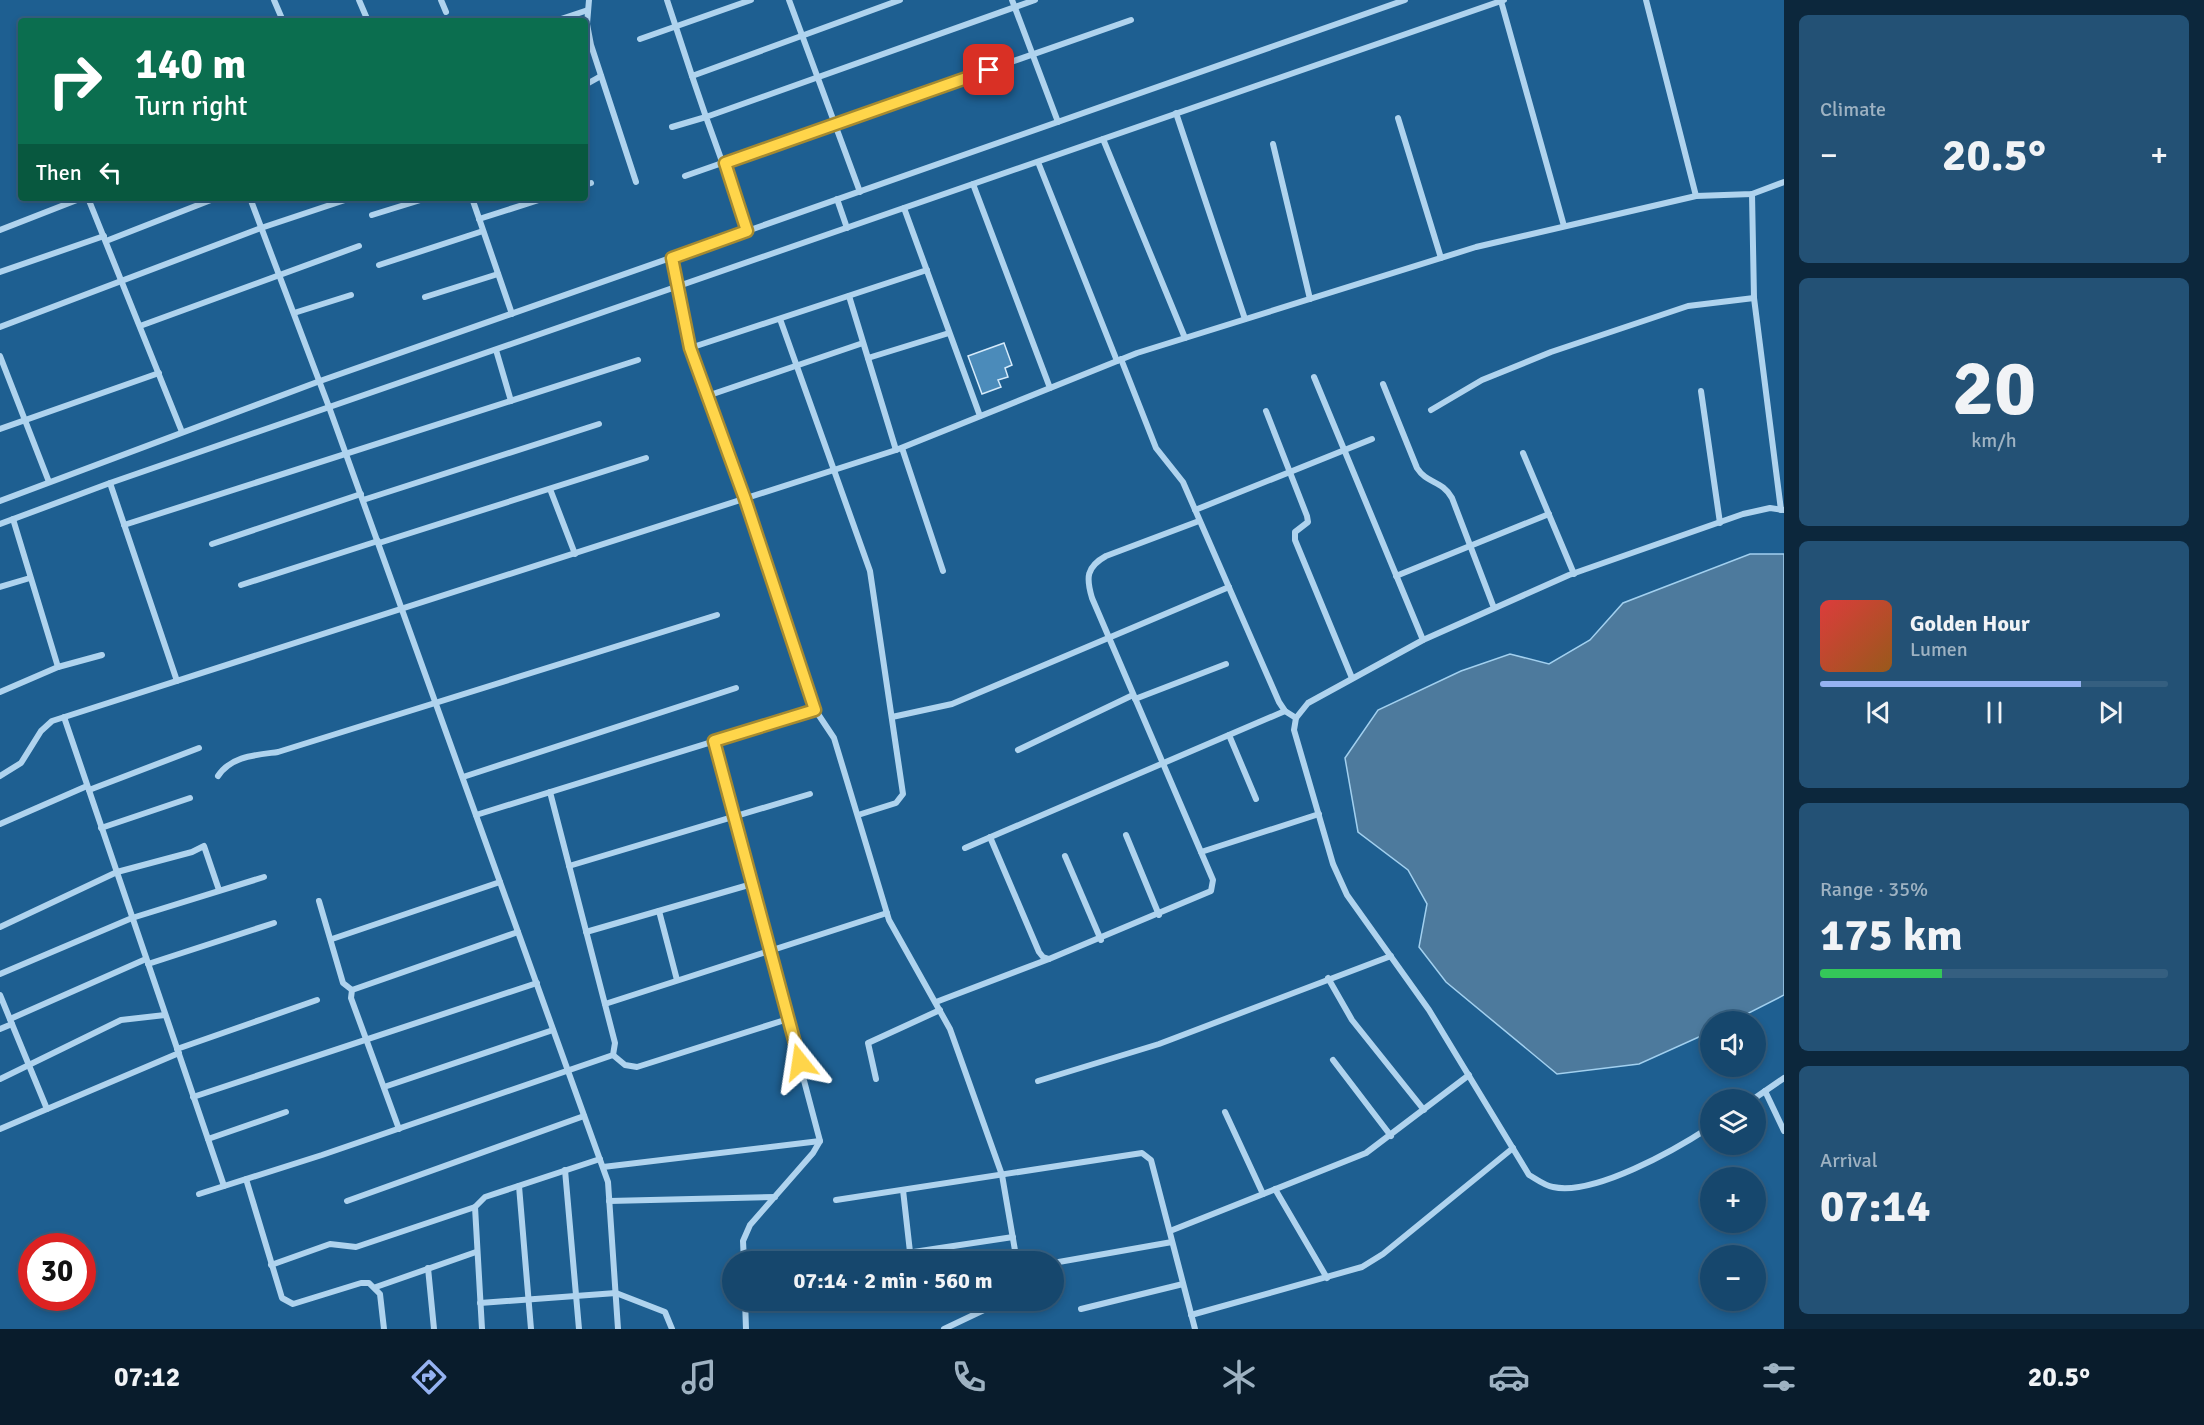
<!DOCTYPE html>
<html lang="en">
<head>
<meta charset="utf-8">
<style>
	:root { --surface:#16476d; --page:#235175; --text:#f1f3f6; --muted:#9eb2c2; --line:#355f80; --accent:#95b2f1 }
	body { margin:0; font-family:Signika,sans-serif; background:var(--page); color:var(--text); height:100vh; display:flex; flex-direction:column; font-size:22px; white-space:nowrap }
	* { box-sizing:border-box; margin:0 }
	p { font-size:20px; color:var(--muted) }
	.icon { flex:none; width:33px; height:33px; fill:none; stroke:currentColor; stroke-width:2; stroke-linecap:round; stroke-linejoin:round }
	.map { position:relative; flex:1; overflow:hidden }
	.side { display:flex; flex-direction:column; gap:15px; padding:15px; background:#0c273c; width:420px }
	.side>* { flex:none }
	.banner { position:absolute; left:18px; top:18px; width:570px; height:183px; border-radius:6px; box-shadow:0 3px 9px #0003,0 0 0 2px var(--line); background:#0b6e4f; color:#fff; overflow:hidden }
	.controls { position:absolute; left:1700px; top:1011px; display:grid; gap:12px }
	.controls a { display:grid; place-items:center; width:66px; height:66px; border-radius:50%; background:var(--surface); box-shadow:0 3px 9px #0003,0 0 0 2px var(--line); font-size:30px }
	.speed { position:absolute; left:18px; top:1233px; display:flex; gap:12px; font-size:30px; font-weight:700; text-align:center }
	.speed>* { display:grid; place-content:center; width:78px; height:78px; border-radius:50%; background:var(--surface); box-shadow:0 3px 9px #0003,0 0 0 2px var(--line); line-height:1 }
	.speed .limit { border:9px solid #d22; background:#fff; color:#111 }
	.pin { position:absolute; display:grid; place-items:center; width:51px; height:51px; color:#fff; margin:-26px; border-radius:12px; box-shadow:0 3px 9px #0006 }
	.me { position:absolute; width:66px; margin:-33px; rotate:345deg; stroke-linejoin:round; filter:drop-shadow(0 0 4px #0008) }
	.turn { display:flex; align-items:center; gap:21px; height:126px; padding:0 18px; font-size:27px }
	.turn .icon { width:78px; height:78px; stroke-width:2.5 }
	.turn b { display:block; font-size:42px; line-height:51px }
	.then { display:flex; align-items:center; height:57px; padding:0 18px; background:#0003; gap:12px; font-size:22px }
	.big { font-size:45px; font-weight:700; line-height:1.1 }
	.side .card { flex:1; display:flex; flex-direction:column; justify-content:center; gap:9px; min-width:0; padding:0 21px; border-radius:9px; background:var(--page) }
	.side .dial { align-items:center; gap:0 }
	.dial b { font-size:78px; line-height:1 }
	.song { display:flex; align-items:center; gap:18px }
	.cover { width:72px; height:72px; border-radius:9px; background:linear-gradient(135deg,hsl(0 70% 55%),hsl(30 70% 35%)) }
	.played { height:6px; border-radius:3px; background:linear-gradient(90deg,var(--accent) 75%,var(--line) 75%) }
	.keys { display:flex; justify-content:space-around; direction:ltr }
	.heat { display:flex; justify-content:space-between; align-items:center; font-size:33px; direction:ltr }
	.charge { height:9px; border-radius:4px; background:linear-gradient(90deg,#34c759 35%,var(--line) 0) }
	.trip { position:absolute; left:722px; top:1251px; width:342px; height:60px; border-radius:30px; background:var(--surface); box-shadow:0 3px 9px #0003,0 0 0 2px var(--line); font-weight:700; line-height:60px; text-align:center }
	.tab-bar { display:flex; height:96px; justify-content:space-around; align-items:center; background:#091c2c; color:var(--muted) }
	.tab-bar .icon { width:42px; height:42px }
	.tab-bar .selected { color:var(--accent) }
	.tab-bar b { font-size:27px; color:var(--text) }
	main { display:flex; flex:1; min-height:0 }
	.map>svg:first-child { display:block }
</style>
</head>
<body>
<main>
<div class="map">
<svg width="1784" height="1329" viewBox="0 0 1784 1329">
	<rect width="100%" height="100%" fill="#1e5f91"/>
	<polygon fill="#4d7a9d" stroke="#a2d0ef" stroke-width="1.5" points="1750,554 1784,554 1784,995 1733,1021 1710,1022 1710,1032 1639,1064 1557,1074 1446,982 1419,947 1427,904 1408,870 1358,832 1345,758 1378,710 1461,671 1510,654 1549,664 1590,640 1623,603"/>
	<polygon fill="#4b8bba" stroke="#d5eafa" stroke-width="1.5" points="1004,343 1012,365 1005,368 1008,377 998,380 1001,387 982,394 968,356"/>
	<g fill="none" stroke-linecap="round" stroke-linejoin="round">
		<g stroke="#afd3ee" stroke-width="6">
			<polyline points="274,0 283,21"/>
			<polyline points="359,0 368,21"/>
			<polyline points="441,0 446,12"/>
			<polyline points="589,0 587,24 591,45 636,182"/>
			<polyline points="667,0 692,76 900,0"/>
			<polyline points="789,0 860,192"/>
			<polyline points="1012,0 1058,122"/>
			<polyline points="1646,0 1696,196"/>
			<polyline points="1501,1 1564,226"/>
			<polyline points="555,21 588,10"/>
			<polyline points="640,39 751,0"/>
			<polyline points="585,85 601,76"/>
			<polyline points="1176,113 1245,319"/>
			<polyline points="1398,118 1441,258"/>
			<polyline points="672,127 706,117 692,76"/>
			<polyline points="1103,139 1185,338"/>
			<polyline points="1273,144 1310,299"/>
			<polyline points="1038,162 1117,361"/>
			<polyline points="685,176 1131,20"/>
			<polyline points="973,184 1050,388"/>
			<polyline points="585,185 591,183"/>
			<polyline points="1752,194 1754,298 1781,510"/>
			<polyline points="88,198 182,432"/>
			<polyline points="250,198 329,407 608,1182 618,1329"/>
			<polyline points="472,198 512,314"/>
			<polyline points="837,199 847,228"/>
			<polyline points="904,208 980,416"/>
			<polyline points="372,215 427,198"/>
			<polyline points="479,219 545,198"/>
			<polyline points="0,230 82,198"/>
			<polyline points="747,231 706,117 1035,0"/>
			<polyline points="106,241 216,198"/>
			<polyline points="672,258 690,348 777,591 812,705 834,738 889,920 950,1029 1002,1175 1017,1262"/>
			<polyline points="379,265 483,231"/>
			<polyline points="0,272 104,236"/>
			<polyline points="849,296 896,450"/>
			<polyline points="425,297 498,274"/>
			<polyline points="294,313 351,295"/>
			<polyline points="780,319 870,571 903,794 896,803 858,815"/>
			<polyline points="140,326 359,246"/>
			<polyline points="0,327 261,228 345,200"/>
			<polyline points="690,348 927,270"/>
			<polyline points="496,350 511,401"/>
			<polyline points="0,356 49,482"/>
			<polyline points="868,358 949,333"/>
			<polyline points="1121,359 1156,448 1183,482 1279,702 1285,711 1296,718"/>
			<polyline points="1314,377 1423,640"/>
			<path d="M 1383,384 L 1417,468 C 1427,484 1442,480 1452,498 L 1494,608"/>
			<polyline points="1701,391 1720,523"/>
			<polyline points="707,396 863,343"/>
			<polyline points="1431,410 1482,380 1551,352 1688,306 1754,298"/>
			<polyline points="1266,411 1307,516 1308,522 1295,532 1295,540 1352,678"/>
			<polyline points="0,429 159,373"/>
			<polyline points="902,448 943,571"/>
			<polyline points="1523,453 1574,574"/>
			<polyline points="110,483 177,681"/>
			<polyline points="550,489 575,554"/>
			<polyline points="363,500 599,424"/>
			<polyline points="0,501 320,381 1405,0"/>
			<polyline points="1195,510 1372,439"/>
			<polyline points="13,519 58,667"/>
			<polyline points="0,524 110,483 1504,0"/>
			<polyline points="124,525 638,360"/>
			<polyline points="379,543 646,458"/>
			<polyline points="212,544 361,494"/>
			<polyline points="1396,576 1549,514"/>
			<polyline points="241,585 378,541"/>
			<polyline points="0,587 30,578"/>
			<polyline points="0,692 58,667 102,655"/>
			<polyline points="1135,699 1226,664"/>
			<polyline points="64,717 224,1186"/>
			<polyline points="892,717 952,704 1229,587"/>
			<polyline points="1229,735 1256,799"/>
			<polyline points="714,741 820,1141 813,1153 750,1225 743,1241 744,1262"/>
			<polyline points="1018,750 1133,695"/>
			<polyline points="0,776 21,763 41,731 52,721 896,450 1137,353 1476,247 1696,196 1752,194 1784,182"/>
			<path d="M 218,776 C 231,756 256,755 278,752 L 717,615"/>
			<polyline points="463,777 736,688"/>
			<polyline points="89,790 199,748"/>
			<polyline points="476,815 815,710"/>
			<polyline points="0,824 87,786"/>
			<polyline points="101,828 190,798"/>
			<polyline points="1126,835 1159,915"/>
			<path d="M 990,837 L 1039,952 L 1043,957 L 1049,959 L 1211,891 L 1213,880 L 1092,598 C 1086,578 1086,567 1106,556 L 1199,521"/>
			<polyline points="965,848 1285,711"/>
			<polyline points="1201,852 1319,814"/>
			<polyline points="1065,856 1101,940"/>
			<polyline points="569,866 810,794"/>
			<polyline points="319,901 343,983 352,990"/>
			<polyline points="659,911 677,980"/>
			<polyline points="0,927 117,872 192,852 204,846 219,890"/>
			<polyline points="586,932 752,884"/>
			<polyline points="332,939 500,882"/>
			<polyline points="148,964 274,923"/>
			<polyline points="0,974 132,918 264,877"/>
			<polyline points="1328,978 1352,1020 1424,1110"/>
			<polyline points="0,995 47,1109"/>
			<polyline points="936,1002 1049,959"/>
			<polyline points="605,1004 887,913"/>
			<polyline points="10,1019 146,959"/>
			<polyline points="0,1029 12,1024"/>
			<polyline points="177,1049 317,1000"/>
			<polyline points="613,1055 625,1065 637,1067 788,1019"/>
			<polyline points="1333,1060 1391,1136"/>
			<polyline points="0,1079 121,1020 165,1015"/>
			<polyline points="876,1079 868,1043 940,1010"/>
			<polyline points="1038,1081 1159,1044 1391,956"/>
			<polyline points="384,1087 553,1030"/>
			<polyline points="1765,1091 1784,1131"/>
			<polyline points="193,1097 537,983"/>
			<polyline points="1752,1100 1784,1078"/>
			<polyline points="1225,1112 1263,1194"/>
			<path d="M 1710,1127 C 1675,1150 1594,1196 1553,1187 C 1545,1186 1536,1179 1529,1175 L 1429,1010 L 1347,895 L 1333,864 L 1294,730 L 1296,718 L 1308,703 L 1423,640 L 1569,575 L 1743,514 L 1770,508 L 1784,510"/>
			<polyline points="0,1129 179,1053"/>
			<polyline points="399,1129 351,998 352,990 518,932"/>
			<polyline points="208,1139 286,1112"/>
			<polyline points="603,1167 820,1141"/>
			<polyline points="565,1170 579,1329"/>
			<polyline points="246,1179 282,1298 293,1304 361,1283 369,1283 380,1294 384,1329"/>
			<polyline points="519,1186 531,1329"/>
			<polyline points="1275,1189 1327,1278"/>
			<polyline points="903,1190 910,1252"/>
			<polyline points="199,1194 322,1155 613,1055 615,1043 550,792"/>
			<polyline points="836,1200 1142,1153 1151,1160 1195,1329"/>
			<polyline points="347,1201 584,1116"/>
			<polyline points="609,1201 775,1197"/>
			<polyline points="1170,1231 1366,1153 1469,1075"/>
			<polyline points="847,1262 1013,1237"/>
			<polyline points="1053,1263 1172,1242"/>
			<polyline points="271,1265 330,1244 356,1247 475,1207"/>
			<polyline points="428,1268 434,1329"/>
			<polyline points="376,1287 476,1252"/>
			<polyline points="745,1300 746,1329"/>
			<polyline points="480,1303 616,1293 665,1312 672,1329"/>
			<polyline points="1081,1309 1183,1284"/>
			<polyline points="1191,1315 1362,1267 1383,1254 1513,1148"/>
			<polyline points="482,1329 475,1207 485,1197 600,1159"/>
			<polyline points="944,1329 1005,1300"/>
		</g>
	</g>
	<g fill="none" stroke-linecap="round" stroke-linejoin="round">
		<defs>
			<polyline id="route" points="800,1062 714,741 815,710 745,499 690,348 672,258 747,231 725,163 989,70"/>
		</defs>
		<use href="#route" stroke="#a68a30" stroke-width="15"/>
		<use href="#route" stroke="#ffd54a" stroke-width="10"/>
	</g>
</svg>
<div class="controls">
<a><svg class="icon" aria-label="sound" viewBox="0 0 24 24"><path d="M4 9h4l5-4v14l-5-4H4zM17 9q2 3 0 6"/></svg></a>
<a><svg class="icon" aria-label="layers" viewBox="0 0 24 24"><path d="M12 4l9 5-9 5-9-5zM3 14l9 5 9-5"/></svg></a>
<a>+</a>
<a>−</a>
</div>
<div class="speed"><div class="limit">30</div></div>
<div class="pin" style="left:989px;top:70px;background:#d93025"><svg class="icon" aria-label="arrive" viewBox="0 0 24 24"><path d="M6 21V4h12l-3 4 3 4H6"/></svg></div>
<svg class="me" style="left:800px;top:1062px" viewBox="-20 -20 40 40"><path d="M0-17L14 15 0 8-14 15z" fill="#ffd54a" stroke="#fff" stroke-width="4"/></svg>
<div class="trip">07:14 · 2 min · 560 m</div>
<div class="banner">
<div class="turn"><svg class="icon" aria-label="right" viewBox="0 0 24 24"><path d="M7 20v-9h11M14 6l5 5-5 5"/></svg><div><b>140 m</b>Turn right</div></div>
<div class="then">Then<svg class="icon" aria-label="left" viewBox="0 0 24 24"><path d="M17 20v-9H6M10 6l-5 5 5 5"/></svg></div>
</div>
</div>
<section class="side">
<div class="card"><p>Climate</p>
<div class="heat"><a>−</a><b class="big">20.5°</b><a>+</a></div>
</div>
<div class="card dial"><b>20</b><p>km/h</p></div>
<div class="card">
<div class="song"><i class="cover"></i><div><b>Golden Hour</b><p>Lumen</p></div></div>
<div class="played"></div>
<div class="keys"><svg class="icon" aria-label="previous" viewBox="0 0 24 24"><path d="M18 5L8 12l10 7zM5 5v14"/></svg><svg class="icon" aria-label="pause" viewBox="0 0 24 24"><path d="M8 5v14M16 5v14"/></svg><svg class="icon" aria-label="next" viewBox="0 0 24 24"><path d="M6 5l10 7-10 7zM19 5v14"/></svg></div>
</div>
<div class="card"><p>Range · 35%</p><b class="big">175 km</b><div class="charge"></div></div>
<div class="card"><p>Arrival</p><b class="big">07:14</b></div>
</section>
</main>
<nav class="tab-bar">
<b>07:12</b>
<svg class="icon selected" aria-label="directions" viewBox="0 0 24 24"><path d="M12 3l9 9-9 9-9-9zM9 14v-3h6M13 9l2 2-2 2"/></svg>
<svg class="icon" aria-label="music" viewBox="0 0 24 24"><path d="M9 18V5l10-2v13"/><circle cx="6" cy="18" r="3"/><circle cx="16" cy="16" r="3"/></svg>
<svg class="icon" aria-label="phone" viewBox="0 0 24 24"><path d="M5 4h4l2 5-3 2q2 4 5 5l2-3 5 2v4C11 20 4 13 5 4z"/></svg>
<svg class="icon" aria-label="climate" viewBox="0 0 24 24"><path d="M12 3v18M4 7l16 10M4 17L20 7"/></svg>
<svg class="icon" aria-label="car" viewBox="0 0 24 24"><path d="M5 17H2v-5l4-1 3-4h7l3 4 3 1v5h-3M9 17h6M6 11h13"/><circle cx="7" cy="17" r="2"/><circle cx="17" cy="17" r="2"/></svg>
<svg class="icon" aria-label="filters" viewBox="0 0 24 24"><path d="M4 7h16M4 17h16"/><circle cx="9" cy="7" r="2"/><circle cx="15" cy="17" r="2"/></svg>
<b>20.5°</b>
</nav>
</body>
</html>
